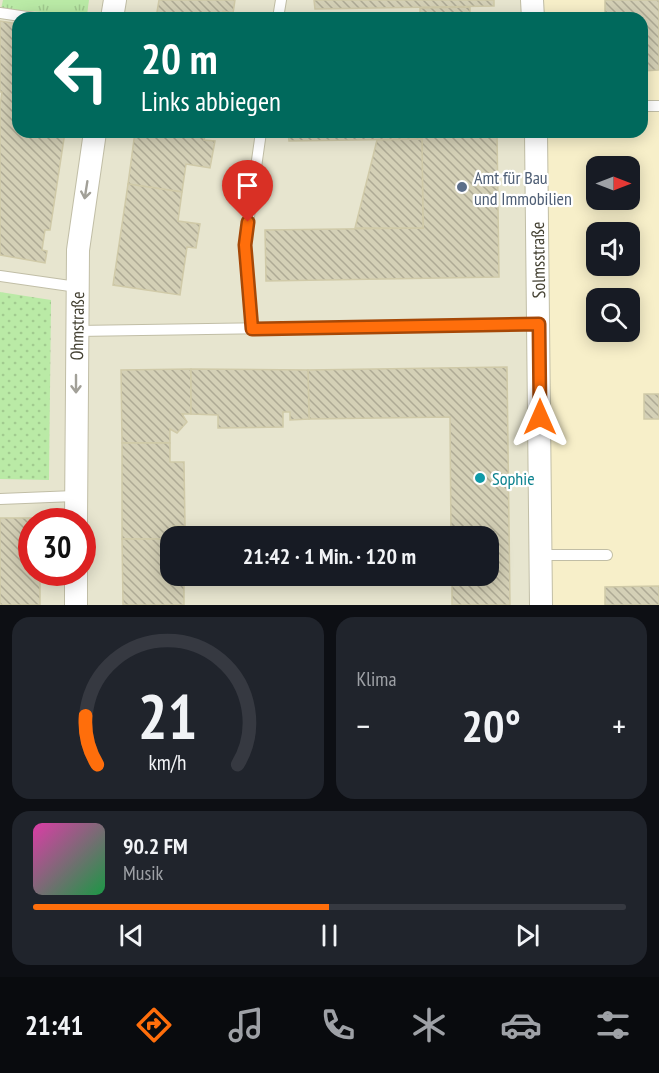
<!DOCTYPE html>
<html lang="de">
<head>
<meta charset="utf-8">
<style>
	:root { --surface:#171b24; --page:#20242c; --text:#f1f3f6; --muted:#9ea1a6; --line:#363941; --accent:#ff6e0b }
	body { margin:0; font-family:"PT Sans Narrow",sans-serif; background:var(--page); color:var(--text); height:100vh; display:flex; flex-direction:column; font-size:22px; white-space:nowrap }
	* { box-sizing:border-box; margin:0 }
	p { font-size:20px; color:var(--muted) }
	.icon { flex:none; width:33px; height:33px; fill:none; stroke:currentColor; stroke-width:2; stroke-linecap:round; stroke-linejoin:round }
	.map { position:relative; height:605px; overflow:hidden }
	.side { display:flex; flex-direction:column; gap:12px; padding:12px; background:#0d0f14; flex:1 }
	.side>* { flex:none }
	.top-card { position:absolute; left:12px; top:12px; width:636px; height:126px; border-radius:18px; box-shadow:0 3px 15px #0003; background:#00695c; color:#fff; overflow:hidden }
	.needle { width:39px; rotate:90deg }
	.fabs { position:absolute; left:586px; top:156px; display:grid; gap:12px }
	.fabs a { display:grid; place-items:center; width:54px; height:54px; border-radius:12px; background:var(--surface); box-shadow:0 3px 15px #0003; font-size:30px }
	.speed { position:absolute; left:18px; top:508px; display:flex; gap:12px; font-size:30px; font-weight:700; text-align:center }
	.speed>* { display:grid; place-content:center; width:78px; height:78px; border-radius:50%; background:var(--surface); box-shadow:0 3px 15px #0003; line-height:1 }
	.speed .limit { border:9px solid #d22; background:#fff; color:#111 }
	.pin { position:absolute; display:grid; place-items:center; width:51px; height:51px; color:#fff; margin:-62px -26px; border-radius:50% 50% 50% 0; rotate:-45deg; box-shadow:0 0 6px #0007 }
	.pin .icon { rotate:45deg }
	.me { position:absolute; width:66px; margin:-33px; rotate:0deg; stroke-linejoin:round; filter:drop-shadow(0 0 4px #0008) }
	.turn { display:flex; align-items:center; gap:21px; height:126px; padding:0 30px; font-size:27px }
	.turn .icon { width:78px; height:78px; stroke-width:2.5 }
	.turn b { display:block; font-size:42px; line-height:51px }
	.big { font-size:45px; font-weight:700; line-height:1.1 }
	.side .widget { flex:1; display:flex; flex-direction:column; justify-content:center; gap:9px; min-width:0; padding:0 21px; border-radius:18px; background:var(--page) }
	.side .dial { align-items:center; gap:0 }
	.dial svg { height:156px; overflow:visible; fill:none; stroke:var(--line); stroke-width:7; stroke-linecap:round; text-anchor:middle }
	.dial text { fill:var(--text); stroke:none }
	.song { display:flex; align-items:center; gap:18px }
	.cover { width:72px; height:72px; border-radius:9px; background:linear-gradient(135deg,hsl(320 70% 55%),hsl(140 70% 35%)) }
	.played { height:6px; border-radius:3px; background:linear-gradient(90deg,var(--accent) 50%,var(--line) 50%) }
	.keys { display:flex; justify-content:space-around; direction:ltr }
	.heat { display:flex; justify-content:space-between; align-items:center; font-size:33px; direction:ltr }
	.side .tiles { flex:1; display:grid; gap:12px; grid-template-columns:1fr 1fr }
	.widget:last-child { grid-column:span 2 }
	.trip { position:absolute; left:160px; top:526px; width:339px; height:60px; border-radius:18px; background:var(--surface); box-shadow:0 3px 15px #0003; font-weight:700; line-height:60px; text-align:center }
	.dock { display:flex; height:96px; justify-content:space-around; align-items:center; background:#090b0e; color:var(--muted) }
	.dock .icon { width:42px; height:42px }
	.dock .selected { color:var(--accent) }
	.dock b { font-size:27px; color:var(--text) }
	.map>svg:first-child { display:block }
</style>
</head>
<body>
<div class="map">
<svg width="659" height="605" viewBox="0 0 659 605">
	<defs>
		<pattern id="grass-tufts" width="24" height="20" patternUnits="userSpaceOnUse" patternTransform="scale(1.5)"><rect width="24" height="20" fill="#baeaa6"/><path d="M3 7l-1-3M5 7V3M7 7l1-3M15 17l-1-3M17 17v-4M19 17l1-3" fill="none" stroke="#a1ca8f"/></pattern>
		<pattern id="park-dots" width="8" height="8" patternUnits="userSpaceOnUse" patternTransform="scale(1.5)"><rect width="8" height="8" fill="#baeaa6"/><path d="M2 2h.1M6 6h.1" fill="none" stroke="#a1ca8f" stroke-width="1.8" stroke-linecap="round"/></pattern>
		<pattern id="building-back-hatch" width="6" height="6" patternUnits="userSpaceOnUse" patternTransform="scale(1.5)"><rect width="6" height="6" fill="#d4d0b6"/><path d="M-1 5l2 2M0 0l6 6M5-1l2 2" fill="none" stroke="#aeaa95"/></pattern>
	</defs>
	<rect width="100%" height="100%" fill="#f2f1e1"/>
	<path fill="#e7e5cf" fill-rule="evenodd" d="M 0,0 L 532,0 L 533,18 L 18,18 L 18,132 L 536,132 L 541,605 L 0,605 ZM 32,522 L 82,522 L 82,573 L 32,573 ZM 171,537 L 489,537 L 489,576 L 171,576 Z"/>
	<path fill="#f7efc9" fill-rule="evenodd" d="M 532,0 L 659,0 L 659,605 L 541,605 L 536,132 L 642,132 L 642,18 L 533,18 ZM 597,166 L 630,166 L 630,200 L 597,200 ZM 597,232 L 630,232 L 630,266 L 597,266 ZM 597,298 L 630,298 L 630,332 L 597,332 Z"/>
	<polygon fill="url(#grass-tufts)" points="3,0 89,0 87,15 1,9"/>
	<polygon fill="url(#park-dots)" points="0,292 51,300 49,480 0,479"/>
	<g fill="url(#building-back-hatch)" stroke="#d0caa8" stroke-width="1.5">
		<polygon points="159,0 235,0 233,13 223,11 221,18 156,18"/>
		<polygon points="314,0 494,0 494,6 315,9"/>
		<polygon points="605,0 659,0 659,70 642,71 642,18 605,18"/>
		<polygon points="470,7 470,18 420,18 420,8"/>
		<polygon points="0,21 18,24 18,132 65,132 50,230 45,230 42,250 47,251 45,263 0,255 0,105 2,92 0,92"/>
		<polygon points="135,132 206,132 204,140 215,141 210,168 186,164 182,192 128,184"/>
		<polygon points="288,132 497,132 499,277 266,281 265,230 423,228 422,139 289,141"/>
		<polygon points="422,139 423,228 355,228 377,140"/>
		<polygon points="128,184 182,192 178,221 200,224 196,248 187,247 180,295 113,285"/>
		<polygon points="507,367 510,605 452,605 452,576 489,576 489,537 451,537 450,417 309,419 308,370"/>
		<polygon points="191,369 191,414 182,414 187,422 177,433 170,429 170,443 122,443 121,370"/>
		<polygon points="191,369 308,370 309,419 290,420 290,412 283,412 283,427 218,428 218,415 191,414"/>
		<rect x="644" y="394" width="15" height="25"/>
		<polygon points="122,443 170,443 170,462 184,462 185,526 173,526 171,539 122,539"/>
		<polygon points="0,518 40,518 40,522 32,522 32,573 40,573 40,605 0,605"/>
		<polygon points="122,539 171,539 171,576 184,576 184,605 123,605"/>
		<polygon points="659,586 659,605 605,605 605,587"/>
	</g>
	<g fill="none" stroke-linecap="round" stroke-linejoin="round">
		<defs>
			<g id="service">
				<polyline points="0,13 34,18"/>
				<polyline points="278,18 281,0"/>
				<polyline points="642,106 659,106"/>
				<polyline points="0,276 77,287"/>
				<polyline points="252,329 245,245 261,132"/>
				<polyline points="77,331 539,324"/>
				<polyline points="0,499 75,496"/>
				<polyline points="540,555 607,555"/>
			</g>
			<g id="minor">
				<polyline points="532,0 533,18"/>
				<polyline points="112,18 115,0"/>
				<polyline points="536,132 541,605"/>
				<polyline points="76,522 78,250 95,132"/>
				<polyline points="76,573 76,605"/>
			</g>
		</defs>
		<use href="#service" stroke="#c1bea6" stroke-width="12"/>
		<use href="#minor" stroke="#c1bea6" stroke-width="24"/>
		<use href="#service" stroke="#fff" stroke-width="10"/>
		<use href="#minor" stroke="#fff" stroke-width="22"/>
	</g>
	<defs><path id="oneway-shaft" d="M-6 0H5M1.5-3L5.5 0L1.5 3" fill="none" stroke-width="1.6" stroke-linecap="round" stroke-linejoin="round" transform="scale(1.5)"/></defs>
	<g stroke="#a2a098">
		<use href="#oneway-shaft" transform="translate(86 190) rotate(99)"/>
		<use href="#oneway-shaft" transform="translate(76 384) rotate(90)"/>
	</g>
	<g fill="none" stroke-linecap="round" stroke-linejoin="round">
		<defs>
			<polyline id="route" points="248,222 245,245 252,329 539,324 540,417"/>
		</defs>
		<use href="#route" stroke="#a64807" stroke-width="15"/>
		<use href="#route" stroke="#ff6e0b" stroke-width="10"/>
	</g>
	<circle fill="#5c6f8a" stroke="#fff" stroke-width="2" cx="462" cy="187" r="6"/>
	<circle fill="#0f9aa8" stroke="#fff" stroke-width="2" cx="480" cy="478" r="6"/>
	<g text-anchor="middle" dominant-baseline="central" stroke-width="4.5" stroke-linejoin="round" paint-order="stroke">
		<g font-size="18" fill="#4e5e75" stroke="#fff" text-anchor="start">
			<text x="474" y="177">Amt für Bau<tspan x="474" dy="21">und Immobilien</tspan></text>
		</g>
		<g font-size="18" fill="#444132" stroke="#fff">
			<text transform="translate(538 260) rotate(-91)">Solmsstraße</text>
			<text transform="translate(77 326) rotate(-89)">Ohmstraße</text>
		</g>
		<g font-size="18" fill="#0d838f" stroke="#fff" text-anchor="start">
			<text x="492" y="478">Sophie</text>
		</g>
	</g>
</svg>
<div class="fabs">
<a><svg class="needle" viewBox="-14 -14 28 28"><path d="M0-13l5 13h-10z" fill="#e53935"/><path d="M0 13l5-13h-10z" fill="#9ea1a6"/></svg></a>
<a><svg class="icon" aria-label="sound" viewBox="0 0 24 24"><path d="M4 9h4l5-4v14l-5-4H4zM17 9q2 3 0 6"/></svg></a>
<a><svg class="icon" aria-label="search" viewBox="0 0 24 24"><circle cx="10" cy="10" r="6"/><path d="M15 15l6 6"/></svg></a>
</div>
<div class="speed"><div class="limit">30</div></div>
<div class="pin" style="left:248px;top:222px;background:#d93025"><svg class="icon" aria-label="arrive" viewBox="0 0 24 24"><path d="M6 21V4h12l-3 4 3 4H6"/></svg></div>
<svg class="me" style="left:540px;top:417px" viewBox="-20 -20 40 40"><path d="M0-17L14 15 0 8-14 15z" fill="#ff6e0b" stroke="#fff" stroke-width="4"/></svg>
<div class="trip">21:42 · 1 Min. · 120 m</div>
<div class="top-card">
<div class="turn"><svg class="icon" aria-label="left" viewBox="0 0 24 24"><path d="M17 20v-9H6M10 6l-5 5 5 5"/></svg><div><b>20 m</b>Links abbiegen</div></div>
</div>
</div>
<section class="side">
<div class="tiles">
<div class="widget dial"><svg viewBox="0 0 100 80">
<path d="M14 69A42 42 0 1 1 86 69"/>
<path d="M14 69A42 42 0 0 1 8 44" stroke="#ff6e0b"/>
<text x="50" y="56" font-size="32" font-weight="700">21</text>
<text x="50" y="72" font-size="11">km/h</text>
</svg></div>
<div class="widget"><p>Klima</p>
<div class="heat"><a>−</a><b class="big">20°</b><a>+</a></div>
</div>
<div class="widget">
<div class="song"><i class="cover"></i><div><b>90.2 FM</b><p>Musik</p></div></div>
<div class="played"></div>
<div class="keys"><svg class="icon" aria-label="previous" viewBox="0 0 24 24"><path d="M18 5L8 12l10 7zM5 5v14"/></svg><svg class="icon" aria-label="pause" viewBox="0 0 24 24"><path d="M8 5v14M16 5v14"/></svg><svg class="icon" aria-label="next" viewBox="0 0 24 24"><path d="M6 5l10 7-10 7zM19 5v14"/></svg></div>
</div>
</div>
</section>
<nav class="dock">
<b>21:41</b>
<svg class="icon selected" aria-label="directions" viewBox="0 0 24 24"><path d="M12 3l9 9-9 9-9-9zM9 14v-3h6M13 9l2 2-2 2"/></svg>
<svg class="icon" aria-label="music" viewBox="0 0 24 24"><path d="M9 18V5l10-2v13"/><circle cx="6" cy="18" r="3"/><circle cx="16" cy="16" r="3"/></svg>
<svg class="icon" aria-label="phone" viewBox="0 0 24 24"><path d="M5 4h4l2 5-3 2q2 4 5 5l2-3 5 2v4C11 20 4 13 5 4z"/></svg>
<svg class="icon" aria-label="climate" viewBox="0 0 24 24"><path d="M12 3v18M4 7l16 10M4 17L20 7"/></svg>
<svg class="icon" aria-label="car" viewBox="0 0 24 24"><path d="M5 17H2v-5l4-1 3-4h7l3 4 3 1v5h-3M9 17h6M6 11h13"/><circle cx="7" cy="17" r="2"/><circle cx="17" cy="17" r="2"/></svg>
<svg class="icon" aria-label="filters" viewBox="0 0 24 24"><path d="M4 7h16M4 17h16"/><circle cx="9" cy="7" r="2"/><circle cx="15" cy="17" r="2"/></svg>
</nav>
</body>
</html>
